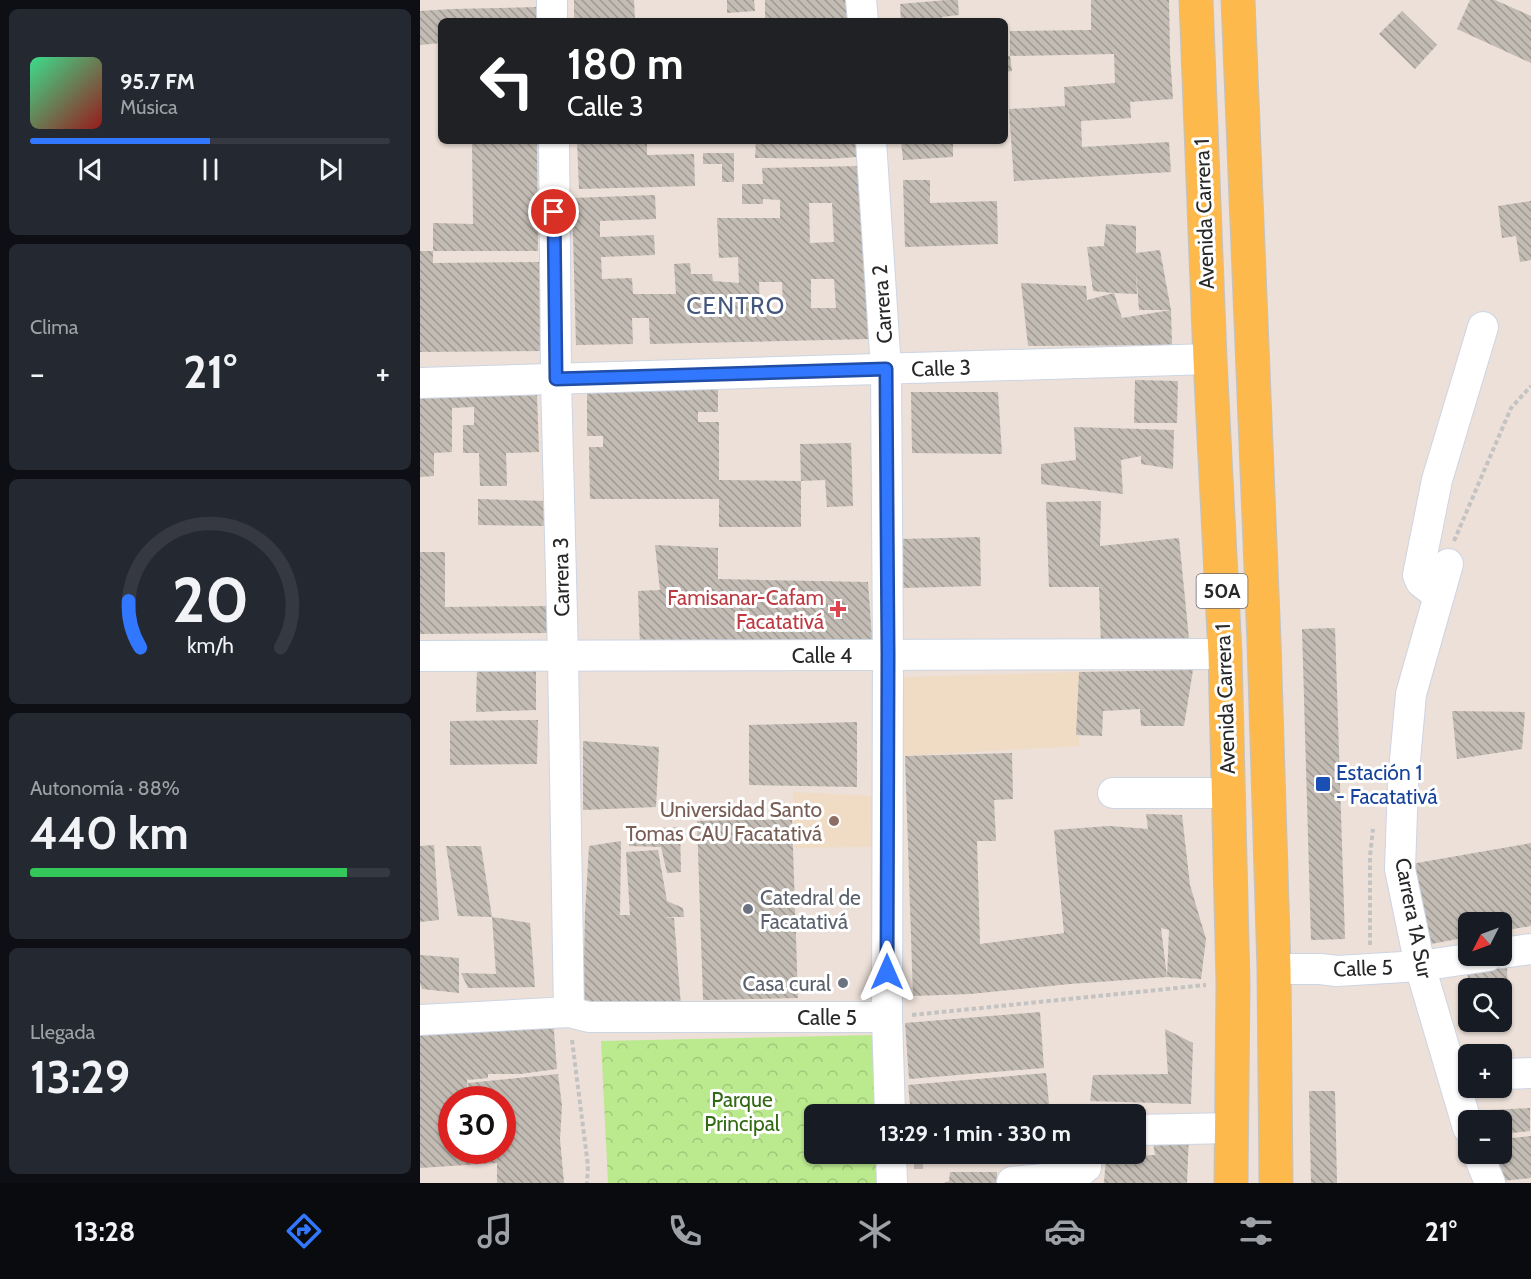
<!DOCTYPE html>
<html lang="es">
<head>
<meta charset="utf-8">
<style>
	:root { --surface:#171b24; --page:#242831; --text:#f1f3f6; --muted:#9ea1a6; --line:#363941; --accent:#3277ff }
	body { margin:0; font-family:Cabin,sans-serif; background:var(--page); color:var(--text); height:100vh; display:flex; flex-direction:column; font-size:22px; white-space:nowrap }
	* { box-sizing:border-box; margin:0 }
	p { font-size:20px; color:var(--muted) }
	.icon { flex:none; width:33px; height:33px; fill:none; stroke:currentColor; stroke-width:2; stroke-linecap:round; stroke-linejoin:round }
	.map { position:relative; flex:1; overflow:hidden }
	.side { display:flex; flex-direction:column; gap:9px; padding:9px; background:#0d0f14; width:420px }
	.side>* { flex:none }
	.banner { position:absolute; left:18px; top:18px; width:570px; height:126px; border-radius:9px; box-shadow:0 2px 4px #0004; background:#202124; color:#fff; overflow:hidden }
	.needle { width:39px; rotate:228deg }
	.buttons { position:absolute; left:1038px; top:912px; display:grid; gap:12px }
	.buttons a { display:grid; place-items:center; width:54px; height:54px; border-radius:9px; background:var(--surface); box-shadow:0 2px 4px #0004; font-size:30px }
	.speed { position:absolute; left:18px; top:1086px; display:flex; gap:12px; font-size:30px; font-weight:700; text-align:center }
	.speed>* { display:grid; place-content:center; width:78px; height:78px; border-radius:50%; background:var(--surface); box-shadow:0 2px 4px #0004; line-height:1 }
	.speed .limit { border:9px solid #d22; background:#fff; color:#111 }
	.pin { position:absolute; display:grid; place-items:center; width:51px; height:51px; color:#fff; margin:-26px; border:3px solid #fff; border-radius:50%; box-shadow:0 2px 6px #0007 }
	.me { position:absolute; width:66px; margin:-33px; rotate:0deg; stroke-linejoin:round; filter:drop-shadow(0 0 4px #0008) }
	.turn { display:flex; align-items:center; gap:21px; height:126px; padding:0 30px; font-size:27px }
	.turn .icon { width:78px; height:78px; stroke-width:2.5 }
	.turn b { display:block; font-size:42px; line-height:51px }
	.big { font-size:45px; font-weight:700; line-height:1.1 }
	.side .card { flex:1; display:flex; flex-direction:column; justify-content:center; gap:9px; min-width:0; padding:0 21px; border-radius:9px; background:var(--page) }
	.side .dial { align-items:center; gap:0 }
	.dial svg { height:156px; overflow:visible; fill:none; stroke:var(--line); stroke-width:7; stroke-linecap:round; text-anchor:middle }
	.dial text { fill:var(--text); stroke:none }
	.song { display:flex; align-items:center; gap:18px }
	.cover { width:72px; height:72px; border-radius:9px; background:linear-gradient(135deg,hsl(150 70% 55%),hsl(0 70% 35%)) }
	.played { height:6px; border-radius:3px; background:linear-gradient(90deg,var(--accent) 50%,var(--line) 50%) }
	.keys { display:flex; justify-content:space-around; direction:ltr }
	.heat { display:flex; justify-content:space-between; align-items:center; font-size:33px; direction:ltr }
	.charge { height:9px; border-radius:4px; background:linear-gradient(90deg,#34c759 88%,var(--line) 0) }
	.trip { position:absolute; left:384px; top:1104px; width:342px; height:60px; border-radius:9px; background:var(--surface); box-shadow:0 2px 4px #0004; font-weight:700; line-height:60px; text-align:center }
	.dock { display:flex; height:96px; justify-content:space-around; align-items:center; background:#090b0e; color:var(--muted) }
	.dock .icon { width:42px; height:42px }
	.dock .on { color:var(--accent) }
	.dock b { font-size:27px; color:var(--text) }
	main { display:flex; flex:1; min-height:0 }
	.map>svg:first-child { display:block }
</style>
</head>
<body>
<main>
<section class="side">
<div class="card">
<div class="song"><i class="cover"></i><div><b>95.7 FM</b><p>Música</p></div></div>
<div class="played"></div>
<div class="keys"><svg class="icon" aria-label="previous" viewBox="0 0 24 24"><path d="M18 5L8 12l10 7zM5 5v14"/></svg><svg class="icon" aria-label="pause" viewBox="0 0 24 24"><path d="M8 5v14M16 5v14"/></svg><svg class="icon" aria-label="next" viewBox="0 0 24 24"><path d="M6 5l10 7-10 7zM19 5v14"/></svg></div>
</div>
<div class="card"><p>Clima</p>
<div class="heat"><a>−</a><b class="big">21°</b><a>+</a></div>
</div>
<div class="card dial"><svg viewBox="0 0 100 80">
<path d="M14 69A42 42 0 1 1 86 69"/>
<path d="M14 69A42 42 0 0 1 8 45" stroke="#3277ff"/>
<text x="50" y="56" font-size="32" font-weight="700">20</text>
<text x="50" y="72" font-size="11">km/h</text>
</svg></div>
<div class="card"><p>Autonomía · 88%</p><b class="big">440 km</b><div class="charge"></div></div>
<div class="card"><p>Llegada</p><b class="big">13:29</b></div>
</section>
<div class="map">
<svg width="1111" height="1183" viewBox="0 0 1111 1183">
	<defs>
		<pattern id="park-crowns" width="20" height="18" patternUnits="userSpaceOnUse" patternTransform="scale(1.5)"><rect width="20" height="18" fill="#bbe98e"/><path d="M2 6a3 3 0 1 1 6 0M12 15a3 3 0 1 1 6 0" fill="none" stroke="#a1c87a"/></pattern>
		<pattern id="building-back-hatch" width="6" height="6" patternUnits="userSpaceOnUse" patternTransform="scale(1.5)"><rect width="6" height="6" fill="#c3bcb4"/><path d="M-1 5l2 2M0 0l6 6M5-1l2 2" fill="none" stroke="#9e9992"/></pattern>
	</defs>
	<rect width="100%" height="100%" fill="#ece0d8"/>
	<g fill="#f0dcc5">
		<polygon points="659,672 659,746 483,756 482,677"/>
		<polygon points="373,792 455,796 454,847 375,848"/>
	</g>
	<polygon fill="url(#park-crowns)" points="456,1035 457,1114 394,1114 394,1154 457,1154 457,1183 188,1183 181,1041"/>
	<g fill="url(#building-back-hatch)" fill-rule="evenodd">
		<polygon points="154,0 214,0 215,21 154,21"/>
		<polygon points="307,0 334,0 335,11 307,13"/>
		<polygon points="345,0 425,0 428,21 345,21"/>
		<polygon points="527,0 538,0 539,15 522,17 522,21 481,21 480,4"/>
		<polygon points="671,0 749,0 750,54 753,99 710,102 711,118 661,121 662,147 749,142 751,172 594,181 589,109 645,106 644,87 695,83 694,54 590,56 592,71 585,72 585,56 590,56 590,31 671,30"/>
		<polygon points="1050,0 1075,0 1111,16 1111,63 1037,29"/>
		<polygon points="117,7 117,21 21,21 21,43 0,45 0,11 33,9"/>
		<polygon points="982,11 1017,45 995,69 959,34"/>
		<polygon points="52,141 117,141 118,251 13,251 13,263 123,262 125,351 0,352 0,251 13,251 13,223 53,224"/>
		<polygon points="157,141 227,141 227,155 274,154 275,186 159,189"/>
		<polygon points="336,141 435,141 437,157 408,159 335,158"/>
		<polygon points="481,141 533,141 533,157 483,160"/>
		<polygon points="283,153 314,153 314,182 302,182 302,164 283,164"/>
		<path d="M 442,166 L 449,339 L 230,344 L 229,318 L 212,318 L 213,344 L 156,345 L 152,198 L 235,195 L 236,219 L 180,221 L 180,237 L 234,235 L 235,255 L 181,257 L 182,279 L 212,278 L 213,294 L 256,294 L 254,264 L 270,263 L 271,274 L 292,274 L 293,281 L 319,283 L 318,257 L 299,258 L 297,218 L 360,218 L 360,200 L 343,199 L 343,204 L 322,204 L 322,184 L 343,184 L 342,168 ZM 389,203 L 412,203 L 414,242 L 390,243 ZM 391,279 L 414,279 L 416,308 L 391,308 ZM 339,282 L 362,282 L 363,309 L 340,309 Z"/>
		<polygon points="483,180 510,180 510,203 577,201 578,244 485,247"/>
		<polygon points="1111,201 1111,260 1100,262 1096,236 1082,238 1078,206"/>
		<path d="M 686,224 L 716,226 L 716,253 L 740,250 L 751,310 L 752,345 L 608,346 L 601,283 L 666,286 L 667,300 L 694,293 L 673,291 L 667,247 L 684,246 ZM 716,270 L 719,310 L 751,310 L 702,318 L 694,293 L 717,294 Z"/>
		<polygon points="715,380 758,381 757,423 714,423"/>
		<polygon points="167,388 298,388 298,412 278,412 278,422 299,422 299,480 381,481 381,527 299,527 299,499 170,499 169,447 183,447 183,436 167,436"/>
		<polygon points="491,392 578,392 582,454 492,453"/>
		<polygon points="0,393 56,396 117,395 119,452 86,453 87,486 60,486 59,453 43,453 43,425 54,425 54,407 32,408 32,452 14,453 14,476 0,477"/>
		<polygon points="654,427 754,430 753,469 721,464 721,456 701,460 703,494 621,484 621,464 656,460"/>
		<polygon points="431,443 433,506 407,507 405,480 381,481 380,444"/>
		<polygon points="58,499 126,501 125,526 58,525"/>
		<polygon points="681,501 680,546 759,538 769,639 681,647 679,587 629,587 626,502"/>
		<polygon points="560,537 561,586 481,588 480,539"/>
		<polygon points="235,545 298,548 298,579 448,582 453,652 220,647 218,591 240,590"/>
		<polygon points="0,552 25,552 25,607 127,606 127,633 0,634"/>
		<polygon points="915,628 925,939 891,940 882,629"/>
		<polygon points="116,663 116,710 56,712 57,665"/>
		<polygon points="773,670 764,726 721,726 720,709 683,711 682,736 656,735 659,672"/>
		<polygon points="1032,711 1105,712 1102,749 1037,759"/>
		<polygon points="118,720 117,764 30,765 30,721"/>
		<polygon points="437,722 437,787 329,785 329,725"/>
		<polygon points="163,741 239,747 236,807 163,810"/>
		<polygon points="592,753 593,799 574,800 576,841 557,841 560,944 644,933 634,830 690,826 728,829 726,814 762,815 770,885 786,939 781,979 747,977 749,930 741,928 747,977 650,984 550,994 493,996 485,756"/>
		<polygon points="372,819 378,998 283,1000 277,821"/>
		<polygon points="260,827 261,872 247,873 241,847 209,846 209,829"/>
		<polygon points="201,841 200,915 210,915 206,852 238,850 247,901 263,908 264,917 243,917 254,918 261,1006 163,1007 165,913 169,846"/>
		<polygon points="1111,843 1111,926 1082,931 1082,922 1048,922 1048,937 1006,945 991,864"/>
		<polygon points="14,845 19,920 0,922 0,846"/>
		<polygon points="26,846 61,846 72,917 110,923 115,987 48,988 41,973 76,974 72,917 38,916"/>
		<polygon points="0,955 39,958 39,993 2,989 0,984"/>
		<polygon points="1087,968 1088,995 1082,995 1082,988 1049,988 1047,971"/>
		<polygon points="620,1012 624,1068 489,1079 485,1023"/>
		<polygon points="0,1020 133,1020 137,1069 100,1074 68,1074 68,1078 48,1080 47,1077 48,1100 32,1100 32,1150 82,1150 82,1100 50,1100 48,1083 138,1074 142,1106 140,1139 144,1183 77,1183 77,1163 0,1168"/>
		<polygon points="745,1029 773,1043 771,1104 670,1101 673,1075 748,1074"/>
		<polygon points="626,1073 630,1114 491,1114 488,1085"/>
		<polygon points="889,1091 915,1091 917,1183 891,1183"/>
		<polygon points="1110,1108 1110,1131 1082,1134 1082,1120 1070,1120 1069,1110"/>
		<polygon points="769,1133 767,1183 684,1183 686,1157 735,1155 732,1136"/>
		<polygon points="1111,1136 1111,1178 1072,1182 1069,1154 1082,1154 1082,1139"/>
		<polygon points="530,1172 577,1172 577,1183 524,1183 529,1181"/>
	</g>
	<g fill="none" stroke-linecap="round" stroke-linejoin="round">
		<polyline stroke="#c5bbb5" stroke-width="30" stroke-dasharray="30 15" stroke-linecap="butt" points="494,1154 503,1154"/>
		<defs>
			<g id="minor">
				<polyline points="132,0 132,21"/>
				<polyline points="441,0 443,21"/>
				<polyline points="134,141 136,379 143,656 149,1012"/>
				<polyline points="451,141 466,369 468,655 467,1017 470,1114"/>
				<polyline points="0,383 790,359"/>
				<polyline points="1028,564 991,694 983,782 980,869 1000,966 1048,1128"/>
				<polyline points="1019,596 1001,582 998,575 1017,480 1063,327"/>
				<polyline points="0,656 805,654"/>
				<polyline points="693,793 808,793"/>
				<polyline points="1082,953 1111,949"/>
				<polyline points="854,969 900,969 917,971 950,969 1000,966 1068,956"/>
				<polyline points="0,1020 149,1012 169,1017 467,1017"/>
				<polyline points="1082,1074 1111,1073"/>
				<polyline points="716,1130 812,1128"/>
				<polyline points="471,1154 472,1183"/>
				<polyline points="1058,1154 1070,1183"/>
				<polyline points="592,1182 655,1176 666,1167 667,1154"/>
			</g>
			<g id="major">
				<polyline points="776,0 790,359 805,654 813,983 811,1183"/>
				<polyline points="818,0 844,642 854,969 856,1183"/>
			</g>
		</defs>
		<use href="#minor" stroke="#cdd5e3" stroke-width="32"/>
		<use href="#major" stroke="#c3c3c3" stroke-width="35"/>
		<g stroke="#c3c3c3" stroke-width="4" stroke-dasharray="4.5 3" stroke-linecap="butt">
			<polyline points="1034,541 1091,408 1111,386"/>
			<polyline points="950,945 950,856 953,829"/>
			<polyline points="492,1015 786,985"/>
			<polyline points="152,1040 168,1166 167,1183"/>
		</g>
		<use href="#minor" stroke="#fff" stroke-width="30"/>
		<use href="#major" stroke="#fdb94c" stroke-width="33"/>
	</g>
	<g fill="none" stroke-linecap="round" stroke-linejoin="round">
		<defs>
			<polyline id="route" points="134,212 136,379 466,369 468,655 467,972"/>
		</defs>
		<use href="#route" stroke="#204da6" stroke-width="15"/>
		<use href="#route" stroke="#3277ff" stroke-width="10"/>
	</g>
	<path fill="#e0444e" stroke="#fff" stroke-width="2" d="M415 600h6v6h6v6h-6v6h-6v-6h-6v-6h6z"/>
	<rect fill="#1a4fb4" stroke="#fff" stroke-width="2" x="895" y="776" width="16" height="16" rx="3"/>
	<circle fill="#8d6e63" stroke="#fff" stroke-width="2" cx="414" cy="821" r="6"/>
	<g fill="#6b7280" stroke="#fff" stroke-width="2">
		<circle cx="328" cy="909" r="6"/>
		<circle cx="423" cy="983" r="6"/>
	</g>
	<g text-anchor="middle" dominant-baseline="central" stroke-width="6" stroke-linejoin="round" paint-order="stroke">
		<rect fill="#fff" stroke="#686868" stroke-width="1.5" x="776.5" y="574" width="51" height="34" rx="4.5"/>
		<g font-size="20" font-weight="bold" fill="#282828">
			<text x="802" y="591">50A</text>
		</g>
		<g font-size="21" fill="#282828" stroke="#fff">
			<text transform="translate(784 214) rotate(-92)">Avenida Carrera 1</text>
			<text transform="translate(462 304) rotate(-94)">Carrera 2</text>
			<text transform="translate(521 368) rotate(-2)">Calle 3</text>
			<text transform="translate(141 577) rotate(-91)">Carrera 3</text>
			<text x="402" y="655">Calle 4</text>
			<text transform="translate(805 699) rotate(-92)">Avenida Carrera 1</text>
			<text transform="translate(994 918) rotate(79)">Carrera 1A Sur</text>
			<text transform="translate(943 968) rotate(-2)">Calle 5</text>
			<text x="407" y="1017">Calle 5</text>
		</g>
		<g font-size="21" fill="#be3a42" stroke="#fff" text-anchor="end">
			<text x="404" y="597">Famisanar-Cafam<tspan x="404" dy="24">Facatativá</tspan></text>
		</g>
		<g font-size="21" fill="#164399" stroke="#fff" text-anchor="start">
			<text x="916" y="772">Estación 1<tspan x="916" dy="24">- Facatativá</tspan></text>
		</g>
		<g font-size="21" fill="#785e54" stroke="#fff" text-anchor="end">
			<text x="402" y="809">Universidad Santo<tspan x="402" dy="24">Tomas CAU Facatativá</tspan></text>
		</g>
		<g font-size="21" fill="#5b616d" stroke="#fff" text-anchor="start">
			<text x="340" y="897">Catedral de<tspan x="340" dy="24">Facatativá</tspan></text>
			<text x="411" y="983" text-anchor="end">Casa cural</text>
		</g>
		<g font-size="21" fill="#326a13" stroke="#fff">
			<text x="322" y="1099">Parque<tspan x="322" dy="24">Principal</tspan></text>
		</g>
		<g font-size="24" letter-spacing="1.5" fill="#45577c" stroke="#fff">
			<text x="316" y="305">CENTRO</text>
		</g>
	</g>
</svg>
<div class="buttons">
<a><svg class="needle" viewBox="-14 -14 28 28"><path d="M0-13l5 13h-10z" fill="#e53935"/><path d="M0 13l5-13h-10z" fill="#9ea1a6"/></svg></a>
<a><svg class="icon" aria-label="search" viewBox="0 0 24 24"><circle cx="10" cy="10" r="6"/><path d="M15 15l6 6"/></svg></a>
<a>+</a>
<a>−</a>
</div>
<div class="speed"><div class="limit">30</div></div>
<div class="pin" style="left:134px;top:212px;background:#d93025"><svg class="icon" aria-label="arrive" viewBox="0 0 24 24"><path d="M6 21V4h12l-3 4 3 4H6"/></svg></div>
<svg class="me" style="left:467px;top:972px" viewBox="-20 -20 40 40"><path d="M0-17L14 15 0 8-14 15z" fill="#3277ff" stroke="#fff" stroke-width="4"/></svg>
<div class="trip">13:29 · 1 min · 330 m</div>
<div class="banner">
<div class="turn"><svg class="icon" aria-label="left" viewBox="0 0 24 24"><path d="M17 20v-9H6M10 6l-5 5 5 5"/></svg><div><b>180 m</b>Calle 3</div></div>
</div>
</div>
</main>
<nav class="dock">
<b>13:28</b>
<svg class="icon on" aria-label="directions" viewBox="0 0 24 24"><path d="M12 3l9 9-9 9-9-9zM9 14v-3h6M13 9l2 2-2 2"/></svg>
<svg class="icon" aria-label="music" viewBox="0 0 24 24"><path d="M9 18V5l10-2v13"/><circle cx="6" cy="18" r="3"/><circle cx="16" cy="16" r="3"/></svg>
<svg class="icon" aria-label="phone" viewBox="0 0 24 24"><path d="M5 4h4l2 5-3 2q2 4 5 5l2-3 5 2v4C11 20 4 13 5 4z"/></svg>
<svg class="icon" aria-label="climate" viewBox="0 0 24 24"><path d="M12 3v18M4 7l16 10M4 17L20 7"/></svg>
<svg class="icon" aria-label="car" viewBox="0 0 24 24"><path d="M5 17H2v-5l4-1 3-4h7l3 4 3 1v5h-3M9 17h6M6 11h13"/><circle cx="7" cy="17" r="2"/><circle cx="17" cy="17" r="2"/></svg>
<svg class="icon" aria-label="filters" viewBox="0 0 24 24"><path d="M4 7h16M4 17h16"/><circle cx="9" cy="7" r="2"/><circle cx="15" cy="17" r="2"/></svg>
<b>21°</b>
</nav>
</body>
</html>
